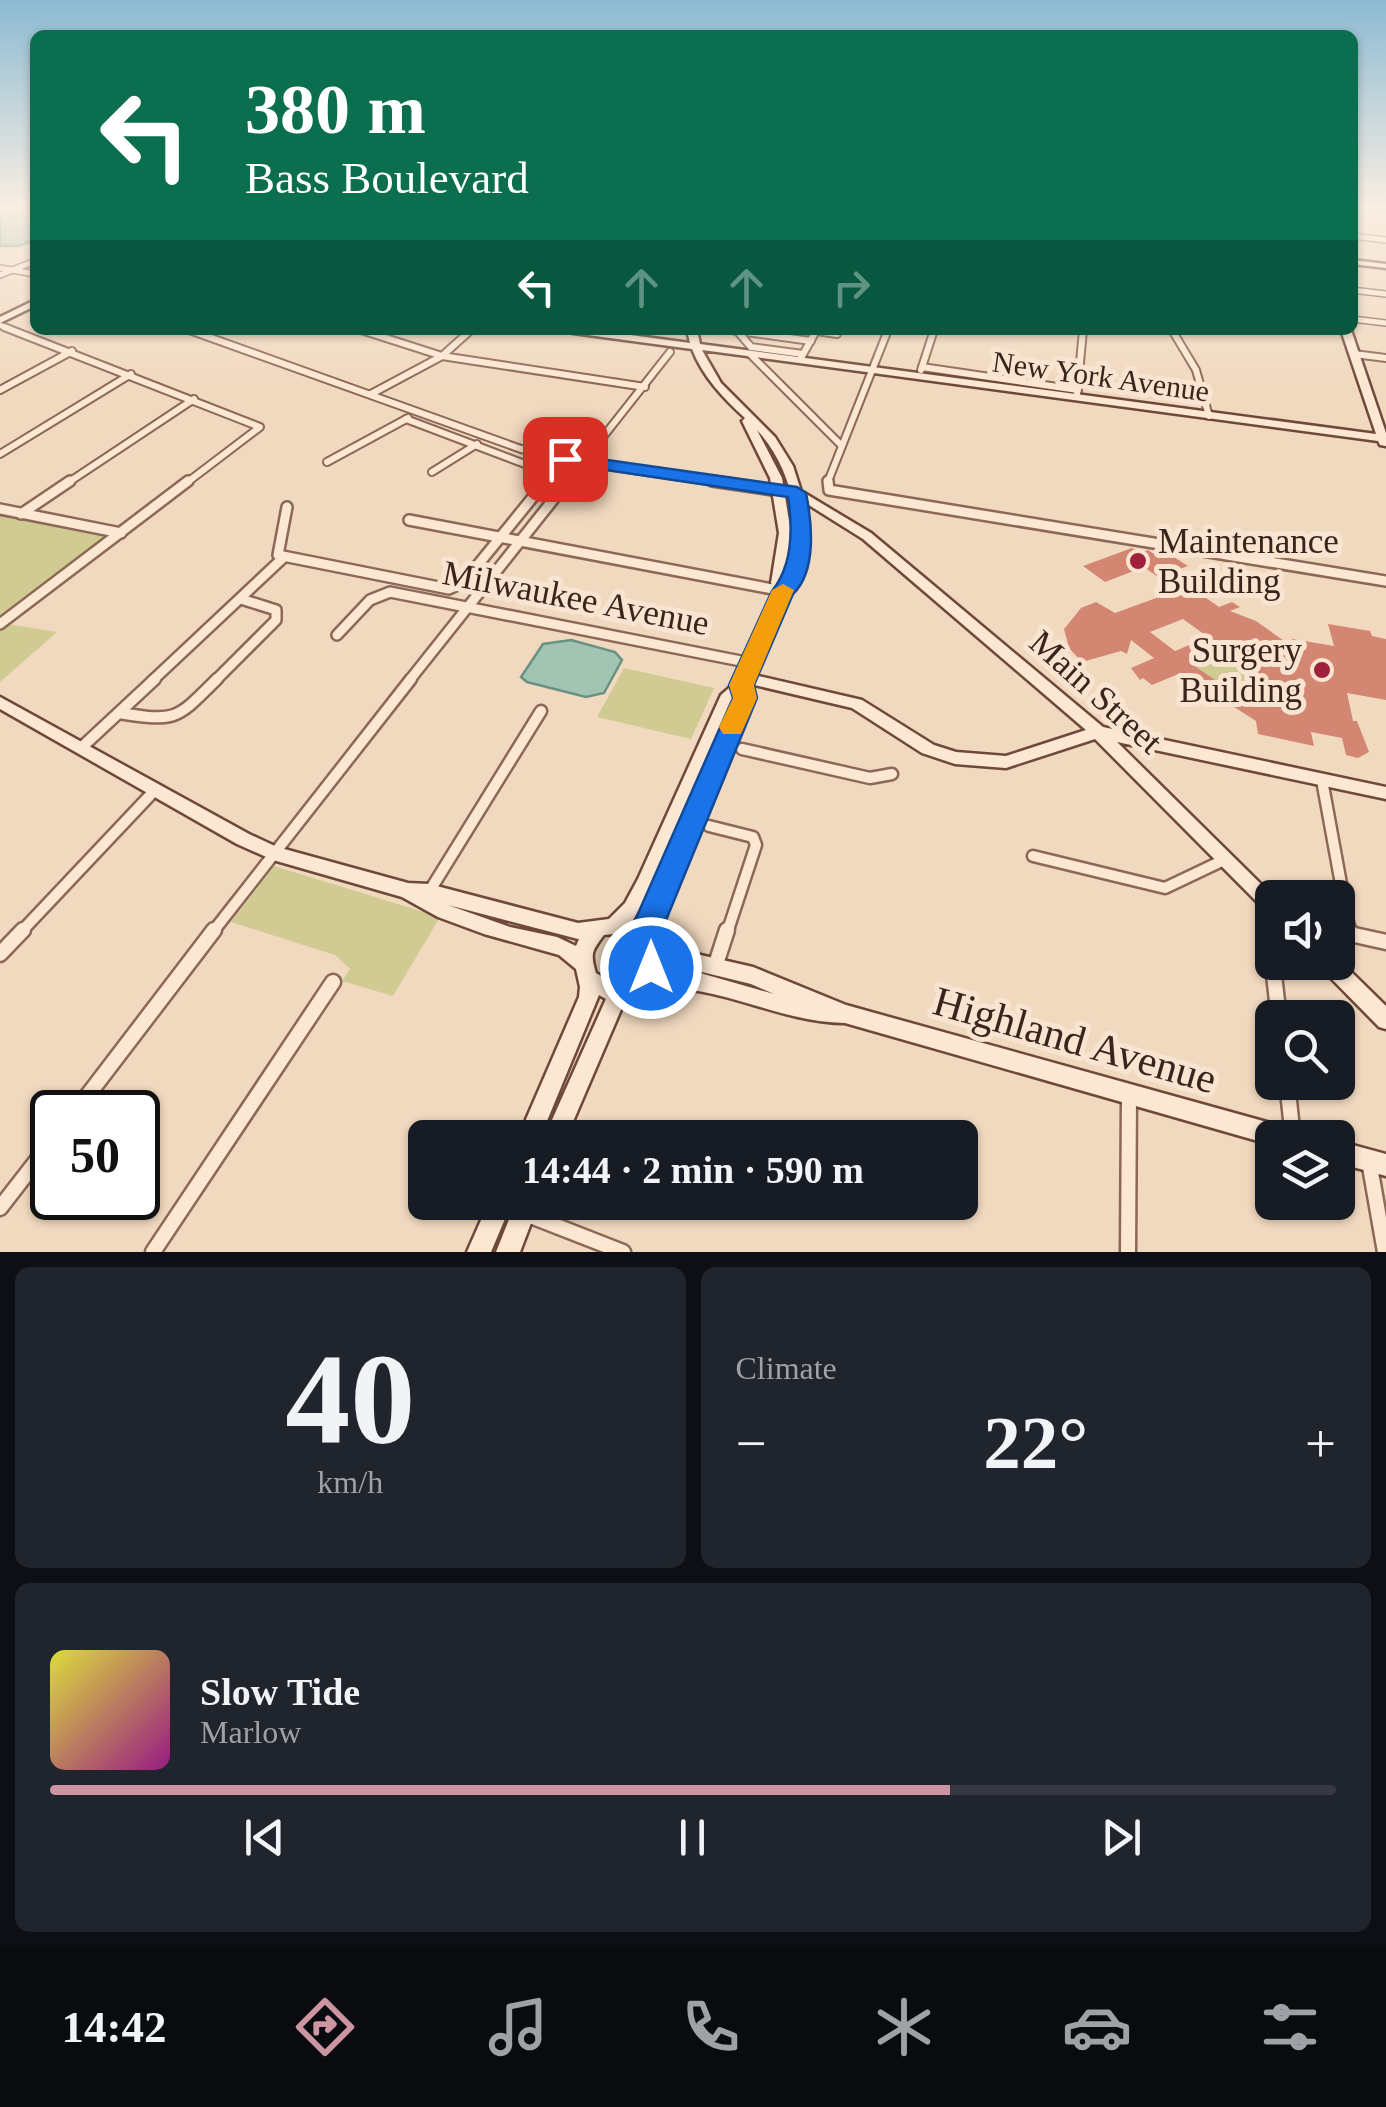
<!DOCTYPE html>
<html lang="en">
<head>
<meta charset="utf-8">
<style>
	:root { --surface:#171b24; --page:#20242c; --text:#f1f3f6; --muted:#9ea1a6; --line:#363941; --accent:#cd94a2 }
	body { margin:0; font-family:Georgia,serif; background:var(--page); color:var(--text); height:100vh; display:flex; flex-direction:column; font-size:38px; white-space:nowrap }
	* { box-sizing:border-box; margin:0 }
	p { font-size:32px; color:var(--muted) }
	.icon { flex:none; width:55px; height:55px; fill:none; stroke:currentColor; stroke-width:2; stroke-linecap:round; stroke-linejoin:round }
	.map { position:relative; height:1252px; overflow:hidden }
	.drawer { display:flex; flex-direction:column; gap:15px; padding:15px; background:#0d0f14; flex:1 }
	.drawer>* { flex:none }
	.banner { position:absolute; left:30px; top:30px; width:1328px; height:305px; border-radius:15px; box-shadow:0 2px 8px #0004; background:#0b6e4f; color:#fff; overflow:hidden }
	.controls { position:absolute; left:1255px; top:880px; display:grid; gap:20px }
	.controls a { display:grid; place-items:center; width:100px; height:100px; border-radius:15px; background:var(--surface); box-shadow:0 2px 8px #0004; font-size:50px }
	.speed { position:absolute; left:30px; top:1090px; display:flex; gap:20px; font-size:50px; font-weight:700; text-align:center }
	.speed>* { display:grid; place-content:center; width:130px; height:130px; border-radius:50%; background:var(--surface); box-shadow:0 2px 8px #0004; line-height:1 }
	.speed .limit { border:5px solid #111; border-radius:15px; background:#fff; color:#111 }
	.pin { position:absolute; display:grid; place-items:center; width:85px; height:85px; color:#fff; margin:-42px; border-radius:20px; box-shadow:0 5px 15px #0006 }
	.me { position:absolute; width:110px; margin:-55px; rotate:0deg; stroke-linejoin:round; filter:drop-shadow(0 0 8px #0008) }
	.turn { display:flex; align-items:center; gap:35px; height:210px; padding:0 50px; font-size:45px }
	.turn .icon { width:130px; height:130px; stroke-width:2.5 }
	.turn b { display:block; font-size:70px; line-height:85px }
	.lanes { display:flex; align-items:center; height:95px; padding:0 50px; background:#0003; justify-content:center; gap:50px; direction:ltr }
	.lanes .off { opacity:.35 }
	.big { font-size:75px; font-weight:700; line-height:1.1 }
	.drawer .tile { flex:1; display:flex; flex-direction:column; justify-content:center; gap:15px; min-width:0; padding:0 35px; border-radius:15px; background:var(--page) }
	.drawer .dial { align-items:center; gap:0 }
	.dial b { font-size:130px; line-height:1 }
	.song { display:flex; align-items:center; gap:30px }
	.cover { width:120px; height:120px; border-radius:15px; background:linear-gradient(135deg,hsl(60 70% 55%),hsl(310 70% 35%)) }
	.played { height:10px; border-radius:5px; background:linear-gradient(90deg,var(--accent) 70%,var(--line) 70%) }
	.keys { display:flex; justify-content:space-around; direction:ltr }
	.heat { display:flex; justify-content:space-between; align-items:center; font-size:55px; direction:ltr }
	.drawer .tiles { flex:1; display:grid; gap:15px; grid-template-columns:1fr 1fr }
	.tile:last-child { grid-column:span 2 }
	.trip { position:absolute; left:408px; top:1120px; width:570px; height:100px; border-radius:15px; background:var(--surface); box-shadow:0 2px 8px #0004; font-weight:700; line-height:100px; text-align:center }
	.tabs { display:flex; height:160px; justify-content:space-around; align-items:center; background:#090b0e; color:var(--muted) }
	.tabs .icon { width:70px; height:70px }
	.tabs .current { color:var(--accent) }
	.tabs b { font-size:45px; color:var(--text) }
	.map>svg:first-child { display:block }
</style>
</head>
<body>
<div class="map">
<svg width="1386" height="1252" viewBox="0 0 1386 1252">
	<rect width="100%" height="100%" fill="#f1d9bf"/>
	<g fill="#d0cb92">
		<polygon points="0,513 112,534 0,617"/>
		<polygon points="7,624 57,632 0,682 0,629"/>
		<polygon points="1226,650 1276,687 1247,701 1196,667"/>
		<polygon points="624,668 714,688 691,739 597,717"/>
		<polygon points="274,866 440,917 393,996 342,981 350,969 335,955 231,922"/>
	</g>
	<g fill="#a3c3b3" stroke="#699280" stroke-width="2.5">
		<polygon points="20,207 35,207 35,240 18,246 0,246 0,215"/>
		<polygon points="571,640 615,652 622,660 604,693 586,697 527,682 521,677 543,644"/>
	</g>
	<g fill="#d38772" fill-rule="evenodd">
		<polygon points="1132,548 1140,553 1148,550 1157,556 1169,554 1188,566 1158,577 1144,567 1105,582 1083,566"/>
		<path d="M 1189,586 L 1219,607 L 1232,602 L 1240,607 L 1230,611 L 1256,621 L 1294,648 L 1292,639 L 1334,646 L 1328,624 L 1370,631 L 1372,636 L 1386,639 L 1386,700 L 1347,693 L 1353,721 L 1357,721 L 1369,752 L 1358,758 L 1346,755 L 1342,738 L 1311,732 L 1314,746 L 1258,734 L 1256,721 L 1214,694 L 1202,695 L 1176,675 L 1152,685 L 1143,678 L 1140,680 L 1131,668 L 1154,658 L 1131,640 L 1127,654 L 1121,651 L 1082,662 L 1069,648 L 1064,629 L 1081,608 L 1096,602 L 1115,613 ZM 1183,619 L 1208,637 L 1175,651 L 1150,632 ZM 1229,652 L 1276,687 L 1247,701 L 1196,667 Z"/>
	</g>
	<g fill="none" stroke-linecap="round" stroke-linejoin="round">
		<defs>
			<g id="street-far4">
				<polyline points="1352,236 1386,240"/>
				<polyline points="0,268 35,274"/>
				<polyline points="0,275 35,261"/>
				<polyline points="1352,290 1386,294"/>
				<polyline points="1352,319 1386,323"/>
				<polyline points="0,325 10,329"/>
			</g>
			<g id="street-far3">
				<polyline points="4,327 260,427 185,484"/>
				<polyline points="189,330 521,449 585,463 729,484"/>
				<polyline points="361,330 442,356 645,387"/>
				<polyline points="731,330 811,341"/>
				<polyline points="1172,330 1196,370 1209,416"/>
				<polyline points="816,331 837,334"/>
				<polyline points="739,333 751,347 803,354"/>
				<polyline points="750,354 842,446"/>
				<polyline points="1354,354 1386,358"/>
				<polyline points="801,358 816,331 809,330"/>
				<polyline points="922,367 1078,390"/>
				<polyline points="921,370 934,330"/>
				<polyline points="0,390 72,351"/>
				<polyline points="371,394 442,356 471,330"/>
				<polyline points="1077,395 1083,330"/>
				<polyline points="406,419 546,472 548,479 544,484"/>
				<polyline points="0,454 131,374"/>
				<polyline points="327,462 408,418"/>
				<polyline points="432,472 477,444"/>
				<polyline points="66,484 194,399"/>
				<polyline points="566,484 670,352"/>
				<polyline points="827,484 888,330"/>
			</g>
			<g id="street-far2">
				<polyline points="712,481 779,491"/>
				<polyline points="828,481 829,490 1386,581"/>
				<polyline points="287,507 278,555 449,589 464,582 546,481"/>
				<polyline points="0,509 121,533"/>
				<polyline points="21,514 70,481"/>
				<polyline points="409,520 783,591"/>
				<polyline points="0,624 188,481"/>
				<polyline points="337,635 370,600 390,592 751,663"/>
				<polyline points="152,681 284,557"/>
				<polyline points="215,681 276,620 276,610 241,599"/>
				<polyline points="409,681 568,481"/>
			</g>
			<g id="street-far1">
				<path d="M 119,713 C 177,722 176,720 217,679"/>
				<polyline points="82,747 155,679"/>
				<polyline points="742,749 870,778 892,774"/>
				<polyline points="1322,780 1350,933"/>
				<polyline points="709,826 753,837 756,845 727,933"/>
				<polyline points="1033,856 1165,888 1226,859"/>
				<polyline points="429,892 541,711"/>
				<polyline points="20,933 156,789"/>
				<polyline points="212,933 411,679"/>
			</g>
			<g id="street">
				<polyline points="1350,934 1386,942"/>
				<polyline points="1338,938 1350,934 1349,930"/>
				<polyline points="0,954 23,930"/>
				<polyline points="715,967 727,930"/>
				<polyline points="1279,1018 1274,975 1291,962"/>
				<polyline points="1287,1082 1293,1138"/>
				<polyline points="75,1112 214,930"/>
				<polyline points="1369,1161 1385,1252"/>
				<polyline points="500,1204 623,1252"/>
				<polyline points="0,1208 52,1141"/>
				<polyline points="153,1252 333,982"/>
				<polyline points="1128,1252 1129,1095"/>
			</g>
			<g id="secondary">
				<polygon points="1352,260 1386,264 1386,268 1352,264"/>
				<polygon points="35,300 35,306 0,323 0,317"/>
				<path d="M 568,330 L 593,330 L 690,343 L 687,330 L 697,330 L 700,344 L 1376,434 L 1341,330 L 1351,330 L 1386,433 L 1386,446 L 1380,445 L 1378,441 L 702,350 L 721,383 L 775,437 L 793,466 L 801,491 L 871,533 L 1103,727 L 1386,787 L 1386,799 L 1117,742 L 1275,898 L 1272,898 L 1272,914 L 1266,911 L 1095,739 L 1006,768 L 955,764 L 922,753 L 852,708 L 750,684 L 752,697 L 662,913 L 659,937 L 670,948 L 753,967 L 846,1005 L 1285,1127 L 1293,1130 L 1296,1138 L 1272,1138 L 1272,1145 L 845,1023 C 775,1022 716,981 646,989 L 643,993 L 626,998 L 566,1138 L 544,1138 L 606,999 L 599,995 L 540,1138 L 518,1138 L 579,997 L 580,987 L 576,969 L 559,955 L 484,934 L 438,917 L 402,897 L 273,860 L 237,844 L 0,709 L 0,697 L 249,834 L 277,847 L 408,883 L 429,884 L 578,923 L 609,919 L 625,903 L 638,879 L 721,695 L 736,682 L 776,591 L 771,583 L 779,533 L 770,478 L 742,421 L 745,418 C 723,398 703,377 692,349 L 573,333 ZM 757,430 C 792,467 808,533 785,581 L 791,533 L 782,478 ZM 804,502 L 863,539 L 1086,730 L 1006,756 L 956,752 L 934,745 L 862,700 L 754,675 L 789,592 L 798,580 L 803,568 L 806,527 ZM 737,696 L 644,913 L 642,922 L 633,920 L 655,882 L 734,698 ZM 448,905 L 578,939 L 579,939 L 576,946 L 557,937 L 510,927 ZM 614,934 L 632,936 L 643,947 L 642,965 L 630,979 L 613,983 L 596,973 C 590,953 592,951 604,935 ZM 661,962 L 751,984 L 774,994 L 693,971 L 660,970 Z"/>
				<polygon points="1338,959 1386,1006 1386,1029 1379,1027 1321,968 1319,962 1338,962"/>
				<polygon points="1338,1141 1386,1154 1386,1176 1338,1163"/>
				<polygon points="489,1202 512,1202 491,1252 467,1252"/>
				<polygon points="516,1202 539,1202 520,1252 496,1252"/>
			</g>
		</defs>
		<use href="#street-far4" stroke="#8c6856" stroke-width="8"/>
		<use href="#street-far3" stroke="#8c6856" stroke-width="10"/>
		<use href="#street-far2" stroke="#8c6856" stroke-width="14"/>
		<use href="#street-far1" stroke="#8c6856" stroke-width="15"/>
		<use href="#street" stroke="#8c6856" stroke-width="19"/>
		<use href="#secondary" stroke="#6e4939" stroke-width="5"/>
		<use href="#street-far4" stroke="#fce7d3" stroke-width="5"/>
		<use href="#street-far3" stroke="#fce7d3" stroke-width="6"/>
		<use href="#street-far2" stroke="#fce7d3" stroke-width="9"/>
		<use href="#street-far1" stroke="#fce7d3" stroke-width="10"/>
		<use href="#street" stroke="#fce7d3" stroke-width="14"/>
		<use href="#secondary" fill="#fce7d3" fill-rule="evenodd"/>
	</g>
	<linearGradient id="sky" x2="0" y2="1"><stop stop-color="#8cbad3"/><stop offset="0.54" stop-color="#f9eee2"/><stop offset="1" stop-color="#f9eee2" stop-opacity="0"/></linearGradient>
	<rect width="1386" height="382" fill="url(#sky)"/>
	<path fill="#1a73e8" stroke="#114b97" stroke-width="2.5" d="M 565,454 L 797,487 L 806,493 C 812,523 817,571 793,594 L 754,685 L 757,698 L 664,925 C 661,947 674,953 662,978 L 651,982 L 640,978 C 636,970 632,934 633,925 L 733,698 L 729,685 L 772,591 C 792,566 793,529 788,497 L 559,463 L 559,455 Z"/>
	<polygon fill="#f59e0b" points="783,584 794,590 754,685 757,698 741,734 723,734 719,727 733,698 729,685 772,590"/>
	<g fill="#a0213b" stroke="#f8e4d0" stroke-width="4">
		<circle cx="1138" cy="561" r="10"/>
		<circle cx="1322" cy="670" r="10"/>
	</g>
	<g text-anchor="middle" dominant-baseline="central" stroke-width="10" stroke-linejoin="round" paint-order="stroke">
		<g font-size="30" fill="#3a241c" stroke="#f8e4d0">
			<text transform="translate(1101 376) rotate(8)">New York Avenue</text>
		</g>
		<g font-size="35" fill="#3a241c" stroke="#f8e4d0" text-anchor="start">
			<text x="1158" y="541">Maintenance<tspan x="1158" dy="40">Building</tspan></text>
			<text x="1302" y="650" text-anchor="end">Surgery<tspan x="1302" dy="40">Building</tspan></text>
		</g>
		<g font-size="35" fill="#3a241c" stroke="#f8e4d0">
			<text transform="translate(576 598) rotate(11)">Milwaukee Avenue</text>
			<text transform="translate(1096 692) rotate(42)">Main Street</text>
		</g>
		<g font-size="42" fill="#3a241c" stroke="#f8e4d0">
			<text transform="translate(1075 1040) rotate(16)">Highland Avenue</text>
		</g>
	</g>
</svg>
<div class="controls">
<a><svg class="icon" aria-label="sound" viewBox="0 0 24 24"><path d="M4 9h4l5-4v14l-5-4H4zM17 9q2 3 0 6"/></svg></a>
<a><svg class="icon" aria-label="search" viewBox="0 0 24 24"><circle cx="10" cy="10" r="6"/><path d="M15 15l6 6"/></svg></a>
<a><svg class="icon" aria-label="layers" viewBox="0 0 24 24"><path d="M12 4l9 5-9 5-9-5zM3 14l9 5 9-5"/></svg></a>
</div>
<div class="speed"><div class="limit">50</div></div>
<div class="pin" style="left:565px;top:459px;background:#d93025"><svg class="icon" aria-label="arrive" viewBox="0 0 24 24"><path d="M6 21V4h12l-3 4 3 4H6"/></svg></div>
<svg class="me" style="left:651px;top:968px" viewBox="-20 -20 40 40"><circle r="17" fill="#1a73e8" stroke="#fff" stroke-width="3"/><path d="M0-11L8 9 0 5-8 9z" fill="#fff"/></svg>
<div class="trip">14:44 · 2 min · 590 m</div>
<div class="banner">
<div class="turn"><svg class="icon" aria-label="left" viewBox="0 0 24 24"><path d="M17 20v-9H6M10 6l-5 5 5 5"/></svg><div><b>380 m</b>Bass Boulevard</div></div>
<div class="lanes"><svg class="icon" aria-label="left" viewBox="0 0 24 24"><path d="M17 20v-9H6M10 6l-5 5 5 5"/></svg><svg class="icon off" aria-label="ahead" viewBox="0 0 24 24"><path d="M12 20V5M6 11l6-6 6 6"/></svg><svg class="icon off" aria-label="ahead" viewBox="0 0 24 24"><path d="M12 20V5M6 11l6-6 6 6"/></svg><svg class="icon off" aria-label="right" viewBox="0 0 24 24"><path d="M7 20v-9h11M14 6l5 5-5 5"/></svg></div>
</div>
</div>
<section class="drawer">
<div class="tiles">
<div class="tile dial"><b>40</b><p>km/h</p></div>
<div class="tile"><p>Climate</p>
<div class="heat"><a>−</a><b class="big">22°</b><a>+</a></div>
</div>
<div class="tile">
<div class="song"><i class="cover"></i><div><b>Slow Tide</b><p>Marlow</p></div></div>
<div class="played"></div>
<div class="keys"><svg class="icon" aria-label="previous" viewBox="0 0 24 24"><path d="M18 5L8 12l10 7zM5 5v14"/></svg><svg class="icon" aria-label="pause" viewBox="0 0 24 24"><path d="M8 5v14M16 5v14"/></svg><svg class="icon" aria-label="next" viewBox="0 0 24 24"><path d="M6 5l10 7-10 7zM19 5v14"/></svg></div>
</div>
</div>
</section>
<nav class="tabs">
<b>14:42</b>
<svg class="icon current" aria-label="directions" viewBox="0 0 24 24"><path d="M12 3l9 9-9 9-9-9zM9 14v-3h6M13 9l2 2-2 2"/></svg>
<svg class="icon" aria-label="music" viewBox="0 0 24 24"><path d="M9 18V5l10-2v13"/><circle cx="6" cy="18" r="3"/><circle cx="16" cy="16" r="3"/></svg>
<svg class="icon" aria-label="phone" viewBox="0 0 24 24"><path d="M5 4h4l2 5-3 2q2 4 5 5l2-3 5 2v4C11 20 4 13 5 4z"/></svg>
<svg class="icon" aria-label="climate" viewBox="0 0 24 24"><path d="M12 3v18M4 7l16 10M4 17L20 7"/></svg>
<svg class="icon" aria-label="car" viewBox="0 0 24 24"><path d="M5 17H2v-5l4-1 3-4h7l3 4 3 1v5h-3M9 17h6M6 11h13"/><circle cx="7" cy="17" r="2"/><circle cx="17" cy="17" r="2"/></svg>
<svg class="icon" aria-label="filters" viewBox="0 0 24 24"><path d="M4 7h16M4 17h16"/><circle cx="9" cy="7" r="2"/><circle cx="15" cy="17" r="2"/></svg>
</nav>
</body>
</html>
